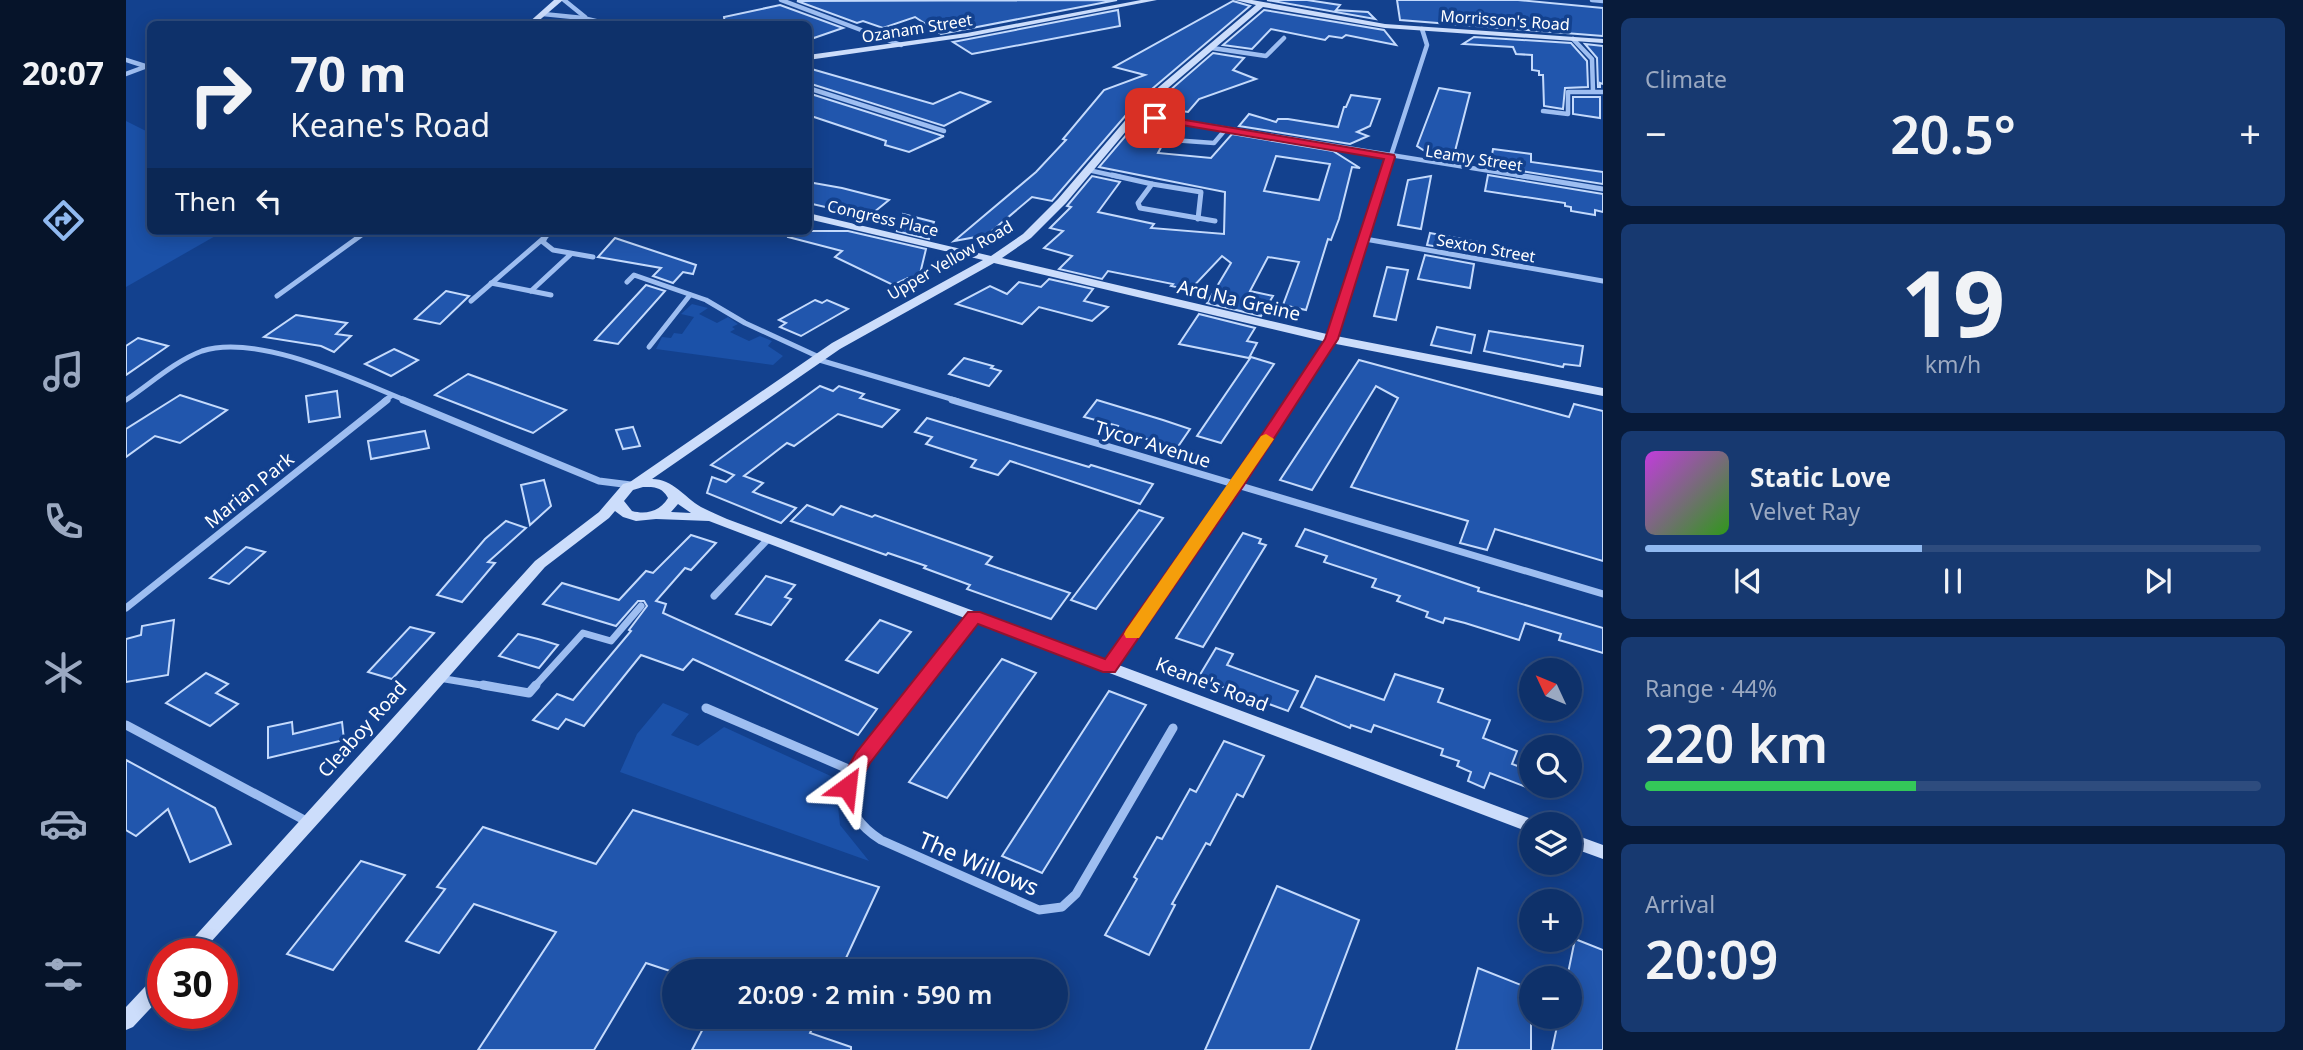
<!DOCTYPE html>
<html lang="en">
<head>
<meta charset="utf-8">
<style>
	:root { --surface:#0e316a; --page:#173970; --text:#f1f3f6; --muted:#9ba9c1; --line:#2e4c7e; --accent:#90b9f0 }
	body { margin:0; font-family:"Noto Sans",sans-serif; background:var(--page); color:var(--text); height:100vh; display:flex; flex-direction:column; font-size:26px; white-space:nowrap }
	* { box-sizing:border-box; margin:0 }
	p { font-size:23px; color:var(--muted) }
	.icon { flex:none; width:38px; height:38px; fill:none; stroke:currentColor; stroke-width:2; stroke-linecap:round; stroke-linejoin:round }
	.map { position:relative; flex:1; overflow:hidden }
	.details { display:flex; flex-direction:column; gap:18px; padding:18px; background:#081b3a; width:700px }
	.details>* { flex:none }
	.top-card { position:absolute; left:21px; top:21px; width:665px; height:214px; border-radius:10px; box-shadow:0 4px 18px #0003,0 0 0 2px var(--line); background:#0e316a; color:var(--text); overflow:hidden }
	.needle { width:46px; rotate:314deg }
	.controls { position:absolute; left:1393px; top:658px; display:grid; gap:14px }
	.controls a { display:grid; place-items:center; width:63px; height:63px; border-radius:50%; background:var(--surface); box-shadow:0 4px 18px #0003,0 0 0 2px var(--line); font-size:35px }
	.speed { position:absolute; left:21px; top:938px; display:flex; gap:14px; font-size:35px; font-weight:700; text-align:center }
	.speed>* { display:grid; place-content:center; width:91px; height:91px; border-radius:50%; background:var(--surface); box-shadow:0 4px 18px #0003,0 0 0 2px var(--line); line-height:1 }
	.speed .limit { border:10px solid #d22; background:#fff; color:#111 }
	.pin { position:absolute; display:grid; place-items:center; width:60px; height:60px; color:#fff; margin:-30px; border-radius:14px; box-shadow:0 4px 10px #0006 }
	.me { position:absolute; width:77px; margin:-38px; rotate:30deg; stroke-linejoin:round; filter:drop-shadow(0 0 5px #0008) }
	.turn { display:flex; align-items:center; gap:24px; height:147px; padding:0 28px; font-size:32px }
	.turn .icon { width:91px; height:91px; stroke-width:2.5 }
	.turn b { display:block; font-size:49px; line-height:60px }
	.then { display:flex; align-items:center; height:66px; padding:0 28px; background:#0003; gap:14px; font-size:26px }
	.big { font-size:52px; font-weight:600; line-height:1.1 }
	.details .widget { flex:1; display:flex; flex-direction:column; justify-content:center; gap:10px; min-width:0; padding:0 24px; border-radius:10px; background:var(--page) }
	.details .dial { align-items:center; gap:0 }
	.dial b { font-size:91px; line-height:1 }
	.song { display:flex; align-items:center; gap:21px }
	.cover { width:84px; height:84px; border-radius:10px; background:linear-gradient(135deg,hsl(290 70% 55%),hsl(110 70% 35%)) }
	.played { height:7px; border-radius:4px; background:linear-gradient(90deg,var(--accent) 45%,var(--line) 45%) }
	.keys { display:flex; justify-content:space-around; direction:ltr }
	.heat { display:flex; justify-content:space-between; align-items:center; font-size:38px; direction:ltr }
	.charge { height:10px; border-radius:5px; background:linear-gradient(90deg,#34c759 44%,var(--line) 0) }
	.trip { position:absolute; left:536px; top:959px; width:406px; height:70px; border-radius:35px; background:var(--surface); box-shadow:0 4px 18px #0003,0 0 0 2px var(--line); font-weight:600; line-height:70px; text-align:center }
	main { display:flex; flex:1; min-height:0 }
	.tabs { display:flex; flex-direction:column; width:126px; justify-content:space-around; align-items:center; background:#06142a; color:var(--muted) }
	.tabs .icon { width:49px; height:49px }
	.tabs .active { color:var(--accent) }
	.tabs b { font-size:32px; color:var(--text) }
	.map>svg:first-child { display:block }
</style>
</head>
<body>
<main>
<nav class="tabs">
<b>20:07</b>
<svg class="icon active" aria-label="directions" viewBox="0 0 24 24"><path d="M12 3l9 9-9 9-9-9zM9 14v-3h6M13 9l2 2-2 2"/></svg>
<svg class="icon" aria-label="music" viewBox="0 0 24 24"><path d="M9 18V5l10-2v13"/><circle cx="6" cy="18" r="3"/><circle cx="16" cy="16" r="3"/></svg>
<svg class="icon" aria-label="phone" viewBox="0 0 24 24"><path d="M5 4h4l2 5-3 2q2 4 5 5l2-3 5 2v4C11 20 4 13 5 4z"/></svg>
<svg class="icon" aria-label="climate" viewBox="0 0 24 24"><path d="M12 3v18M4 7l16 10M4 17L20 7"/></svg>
<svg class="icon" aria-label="car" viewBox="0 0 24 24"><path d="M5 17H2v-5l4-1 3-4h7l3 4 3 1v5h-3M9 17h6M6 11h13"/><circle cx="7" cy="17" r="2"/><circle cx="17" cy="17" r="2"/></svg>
<svg class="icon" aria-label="filters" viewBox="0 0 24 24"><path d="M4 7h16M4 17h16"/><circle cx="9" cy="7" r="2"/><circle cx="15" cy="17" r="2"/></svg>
</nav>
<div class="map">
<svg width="1477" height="1050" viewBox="0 0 1477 1050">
	<rect width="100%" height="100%" fill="#13418e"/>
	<g fill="#1b51a8">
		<polygon points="0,121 24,133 24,231 98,231 0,287"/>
		<polygon points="566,304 582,308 573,314 591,323 602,317 612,324 606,327 609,329 604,332 623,341 634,336 646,341 642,346 657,356 647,365 530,349 536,337 545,338 548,333 556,334 568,317 555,314"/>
		<polygon points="537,703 563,714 545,735 572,746 598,727 709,778 714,825 743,861 494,772 511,734"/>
	</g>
	<g fill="#2156ad" stroke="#c4dafc" stroke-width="2" fill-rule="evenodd">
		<polygon points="991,0 815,34 789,17 757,28 737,21 731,23 671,1"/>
		<polygon points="1141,0 1181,0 1214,5 1210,10 1242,12 1249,19"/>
		<polygon points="1271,0 1392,0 1477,8 1477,36 1274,20"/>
		<polygon points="1107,1 1124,6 1013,100 926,201 906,197 861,235 828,241 910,172 940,140 937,139 978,90 1019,75 988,67"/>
		<polygon points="654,5 717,28 682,40 682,24 599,24 598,17"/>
		<polygon points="992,10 994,26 846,54 827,42"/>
		<polygon points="1138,10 1258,30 1270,45 1220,35 1216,38 1203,36 1199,40 1145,29 1126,49 1097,45"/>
		<polygon points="1348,37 1445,43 1461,61 1462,87 1439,88 1437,109 1418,106 1417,75 1413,75 1413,71 1406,70 1406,55 1390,54 1387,47 1337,44"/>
		<polygon points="1459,44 1477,46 1477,84 1474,83 1474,87 1472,87 1471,58"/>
		<polygon points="1087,53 1118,58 1107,70 1130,79 1073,99 1062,112 1055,111 1052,116 1020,111"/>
		<polygon points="682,68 807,104 834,92 864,102 818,126 682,83"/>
		<polygon points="1313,88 1344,93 1329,151 1305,155 1291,146"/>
		<polygon points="682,93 817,136 818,136 783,152 759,145 760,141 682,115"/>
		<polygon points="1225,95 1254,99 1244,126 1231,132 1242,136 1224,144 1113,126 1123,114 1150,122 1152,119 1162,119 1212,127 1218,107 1220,107"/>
		<polygon points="1447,97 1474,97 1474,118 1447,114"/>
		<path d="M 1013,120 L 1047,125 L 1032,153 L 1085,158 L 1106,134 L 1207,151 L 1234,168 L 1226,167 L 1213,219 L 1205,240 L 1202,239 L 1180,310 L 1157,305 L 1173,262 L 1142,257 L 1124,291 L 1147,296 L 1135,316 L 1081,303 L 1105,263 L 1096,256 L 1064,290 L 1045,286 L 1047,284 L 982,271 L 976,279 L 933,269 L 946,256 L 918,248 L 937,231 L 924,228 L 945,207 L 941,206 L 966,176 L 994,182 L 972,212 L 1028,224 L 1025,228 L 1098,234 L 1099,192 L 973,167 ZM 1150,156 L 1204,164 L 1193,200 L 1138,191 Z"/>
		<polygon points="1367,149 1405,154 1405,162 1477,172 1477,184 1364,166"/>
		<polygon points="1362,175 1477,194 1477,212 1469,210 1469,215 1445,211 1445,207 1439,206 1439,203 1359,191"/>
		<polygon points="1305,176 1295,229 1272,225 1282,180"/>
		<polygon points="682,182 716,188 763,200 742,217 682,203"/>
		<polygon points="777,214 808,222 803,239 770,231 775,231"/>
		<polygon points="663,231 722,231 800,249 793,278 782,278 767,285 709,257 716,251 662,237"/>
		<polygon points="1304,233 1352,242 1350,253 1301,245"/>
		<polygon points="489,238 570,265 567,274 557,272 547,283 527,276 535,268 472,257"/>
		<polygon points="1299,255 1348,264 1344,288 1292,279"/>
		<polygon points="1261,267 1282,270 1270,320 1248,316"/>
		<polygon points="923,279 967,289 958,301 982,307 966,321 913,307 896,324 830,304 864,286 881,294 893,282 915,287"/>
		<polygon points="520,285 539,291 492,344 469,340"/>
		<polygon points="320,291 343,296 314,324 289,319"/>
		<polygon points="689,300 696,303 701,300 722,309 675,336 654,327 660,323 653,320"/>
		<polygon points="1073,314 1129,328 1121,341 1131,343 1123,358 1053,344"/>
		<polygon points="170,315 221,323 210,334 225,336 208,352 195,346 138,337"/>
		<polygon points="1311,327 1349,335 1345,353 1305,345"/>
		<polygon points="1363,331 1457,346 1454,366 1438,364 1437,367 1358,351"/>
		<polygon points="12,338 42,346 0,375 0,346"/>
		<polygon points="268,349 292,360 265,376 239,364"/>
		<polygon points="1125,357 1148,364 1095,443 1071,436"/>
		<polygon points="838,358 867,366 865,368 875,371 863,386 823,374"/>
		<polygon points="1233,360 1443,417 1448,404 1477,411 1477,561 1369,529 1361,550 1334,543 1342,521 1225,487 1272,398 1250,386 1186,490 1154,480"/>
		<polygon points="342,374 440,410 407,433 309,395"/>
		<polygon points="694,386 707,391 713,386 738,394 734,398 773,410 756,427 712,414 668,446 661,443 618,476 637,483 627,492 670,508 655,523 581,493 586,477 600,482 608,475 585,465"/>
		<polygon points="211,391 214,417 183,422 180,396"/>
		<polygon points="54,395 101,410 54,443 29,436 0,457 0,429"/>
		<polygon points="971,400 1037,420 1064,429 1051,448 990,430 992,426 958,417"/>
		<polygon points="801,418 963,467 965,465 1027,484 1014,504 884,461 872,475 845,467 850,460 800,444 806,437 789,432"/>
		<polygon points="507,427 514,446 497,449 490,430"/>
		<polygon points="299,431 303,448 245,459 242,441"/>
		<polygon points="418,480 425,506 404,525 395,485"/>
		<polygon points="681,505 707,515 715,506 746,517 749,515 866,557 860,564 944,593 925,619 841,589 844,585 798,568 800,566 762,553 760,555 665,521"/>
		<polygon points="1013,510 1037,518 970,609 945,600"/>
		<polygon points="380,521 400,528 362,562 369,563 336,602 311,595 359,539"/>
		<polygon points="1179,529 1353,588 1352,591 1477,628 1477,653 1433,640 1435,634 1399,623 1393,640 1339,623 1319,618 1317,623 1300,617 1302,612 1271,601 1274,596 1246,587 1250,579 1198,562 1201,556 1170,546"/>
		<polygon points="1117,533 1135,539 1133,543 1140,545 1077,647 1050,638"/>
		<polygon points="565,535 590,543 565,570 559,568 530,601 540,604 537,613 751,709 732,735 567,659 557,670 515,655 458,726 440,719 432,729 407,720 431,694 447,700 505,631 503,630 521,606 518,601 512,601 490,626 417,604 436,583 493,600 520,571 527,573"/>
		<polygon points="120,547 139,552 103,584 84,578"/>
		<polygon points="640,576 669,585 659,597 665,599 645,625 610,614"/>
		<polygon points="48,620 42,675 0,682 0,639 15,635 16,626"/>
		<polygon points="754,620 785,632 752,673 720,660"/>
		<polygon points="284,627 308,633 266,679 242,672"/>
		<polygon points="392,634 412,639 432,645 413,668 373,656"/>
		<polygon points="1090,648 1107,654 1101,665 1172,691 1162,711 1072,678"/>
		<polygon points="876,659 910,673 821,798 783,782"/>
		<polygon points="80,673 102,684 90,693 112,704 84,726 40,703"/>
		<polygon points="1269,674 1317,689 1312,702 1364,720 1357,738 1391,751 1386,764 1405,771 1405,789 1364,773 1358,788 1342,781 1345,772 1331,766 1333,761 1315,755 1317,749 1248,725 1245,732 1225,725 1224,728 1175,707 1190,676 1258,700"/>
		<polygon points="983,691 1020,705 916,873 876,856"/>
		<polygon points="166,722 167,734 216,722 218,740 142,758 142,727"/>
		<polygon points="1098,741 1138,756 1117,797 1111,794 1084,845 1080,843 1046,904 1049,905 1023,955 979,935 1011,879 1008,877 1031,837 1036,839 1064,789 1070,792"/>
		<polygon points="0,760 89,808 105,844 64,862 42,809 10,836 0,830"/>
		<polygon points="507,810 753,887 714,971 544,971 520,963 468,1050 352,1050 430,932 348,904 313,953 280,941 319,889 311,887 357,827 470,864"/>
		<polygon points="235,861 279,875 207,970 161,954"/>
		<polygon points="1151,886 1233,920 1184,1050 1079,1050"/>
		<polygon points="1449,939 1477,950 1477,1050 1426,1050 1433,1017 1444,1017 1444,978 1441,978"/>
		<polygon points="1352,968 1405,989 1405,1050 1330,1050"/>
		<polygon points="583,1017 692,1017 684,1033 725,1047 725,1050 566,1050"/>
	</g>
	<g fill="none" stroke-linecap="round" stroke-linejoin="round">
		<g stroke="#9ebef1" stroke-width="4.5">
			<polyline points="438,0 459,17"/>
			<polyline points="655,0 775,45"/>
			<polyline points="1466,0 1477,1"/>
			<polyline points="417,14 457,18 482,24"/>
			<polyline points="1447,39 1466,59 1467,91"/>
			<polyline points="1086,48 1140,56 1158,38"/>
			<polyline points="0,60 19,66"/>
			<polyline points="0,74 24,65"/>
			<polyline points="682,88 818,131"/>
			<polyline points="1417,111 1442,114 1442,92 1477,92"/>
			<polyline points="1009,114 1402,177"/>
			<polyline points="1046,140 1088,143 1099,130"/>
			<polyline points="962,170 994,177"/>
			<polyline points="1258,177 1301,45 1296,29"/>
		</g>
		<g stroke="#9ebef1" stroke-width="5">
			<polyline points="986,175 1026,184 1012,203 1014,208 1089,221"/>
			<polyline points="1391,175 1477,189"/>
			<polyline points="1026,184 1075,192 1072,219"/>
			<polyline points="420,236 417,242 427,250 467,257"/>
			<polyline points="1239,239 1477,281"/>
			<polyline points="501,282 508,275 580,300 619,323 693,357"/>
			<polyline points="365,283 425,295"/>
			<polyline points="405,291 445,254"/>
			<polyline points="151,296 241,231"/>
			<polyline points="345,301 426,231"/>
			<polyline points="523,347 564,295"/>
			<polyline points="690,359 832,401"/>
			<path d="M 0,400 C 24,384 49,361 76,351 C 132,333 229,380 281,401"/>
			<polyline points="258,401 265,396"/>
			<polyline points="1164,401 1205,339 1258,175"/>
		</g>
		<g stroke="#9ebef1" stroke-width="7">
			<polyline points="277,400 473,481 505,485"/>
			<polyline points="826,400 1477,594"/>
			<polyline points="588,596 642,539"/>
			<polyline points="0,608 261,400"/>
			<polyline points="983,668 1166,400"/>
			<polyline points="313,678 367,687"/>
			<polyline points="408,687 457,633 485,641 515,606"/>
			<polyline points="794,687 848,616"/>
		</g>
		<g stroke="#9ebef1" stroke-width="9">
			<polyline points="357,685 403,693 410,685"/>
			<path d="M 795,685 L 723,779 C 718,806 733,826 755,840 L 913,910 L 936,907 L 950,894 L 1047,728"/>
			<polyline points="580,708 727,771"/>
			<polyline points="0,725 182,822"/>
		</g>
		<g fill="#ccddfb" fill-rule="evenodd">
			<polygon points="428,0 437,0 409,24 401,24"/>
			<polygon points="1015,0 1031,0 841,37 682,60 682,55 841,33"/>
			<path d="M 1109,0 L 1126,0 L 1259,24 L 1477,39 L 1477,43 L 1259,28 L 1137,7 L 1021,106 L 940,203 L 905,238 L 876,258 L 1205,335 L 1477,388 L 1477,396 L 1205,343 L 868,263 L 714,349 L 526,479 C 547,479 558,497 575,507 C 583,511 592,515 601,519 L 1411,821 L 1413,824 L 1405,824 L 1405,833 L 583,521 L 530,519 L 510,521 L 497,517 L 489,511 L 483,518 L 419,567 L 270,737 L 74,954 L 53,954 L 409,561 L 473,512 L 497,484 L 504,482 L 706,343 L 857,260 L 682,219 L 682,213 L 865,256 L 897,234 L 932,199 L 1015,102 L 1130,5 ZM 517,487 C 529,487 536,487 542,498 C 534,511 521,515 506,511 L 498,501 L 507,490 ZM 552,504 L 565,513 L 545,512 Z"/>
			<polygon points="1444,833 1477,845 1477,859 1444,847"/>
			<polygon points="37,973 37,995 7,1027 0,1030 0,1007 30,975"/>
		</g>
	</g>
	<polygon fill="#e11d48" stroke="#92132f" stroke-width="2" points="1029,115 1268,155 1269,157 1212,339 1118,485 989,672 977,672 852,624 744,763 728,792 721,794 714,792 711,787 730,753 842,612 854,612 979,659 1103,484 1199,339 1258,159 1026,120 1024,118"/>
	<polygon fill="#f59e0b" points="1140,434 1148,439 1013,638 1000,638 998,634 1000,630 1135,436"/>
	<g text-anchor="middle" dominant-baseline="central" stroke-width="7" stroke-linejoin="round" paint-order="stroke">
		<g font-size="16" fill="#fff" stroke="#13418e">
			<text transform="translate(1379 20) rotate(4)">Morrisson's Road</text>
			<text transform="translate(791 28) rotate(-9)">Ozanam Street</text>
			<text transform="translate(1348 158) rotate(9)">Leamy Street</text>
			<text transform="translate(757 218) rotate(13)">Congress Place</text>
			<text transform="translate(1360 248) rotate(10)">Sexton Street</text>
			<text transform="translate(824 260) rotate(-30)">Upper Yellow Road</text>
		</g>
		<g font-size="19" fill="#fff" stroke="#13418e">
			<text transform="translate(1113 300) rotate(13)">Ard Na Greine</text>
			<text transform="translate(1027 444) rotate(17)">Tycor Avenue</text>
			<text transform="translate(123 490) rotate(-39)">Marian Park</text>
			<text transform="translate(1086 684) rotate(21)">Keane's Road</text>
			<text transform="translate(236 729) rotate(-48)">Cleaboy Road</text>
		</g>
		<g font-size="23" fill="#fff" stroke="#13418e">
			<text transform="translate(853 863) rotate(23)">The Willows</text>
		</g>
	</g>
</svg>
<div class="controls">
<a><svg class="needle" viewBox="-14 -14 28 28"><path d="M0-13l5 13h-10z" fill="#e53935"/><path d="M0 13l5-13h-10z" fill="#9ba9c1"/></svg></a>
<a><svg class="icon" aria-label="search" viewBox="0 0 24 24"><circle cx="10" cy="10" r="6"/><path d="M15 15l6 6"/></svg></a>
<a><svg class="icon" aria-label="layers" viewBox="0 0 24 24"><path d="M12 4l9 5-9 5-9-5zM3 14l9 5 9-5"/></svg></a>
<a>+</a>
<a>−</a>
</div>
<div class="speed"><div class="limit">30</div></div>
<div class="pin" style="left:1029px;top:118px;background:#d93025"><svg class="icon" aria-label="arrive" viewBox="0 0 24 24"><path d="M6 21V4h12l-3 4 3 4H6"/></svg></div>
<svg class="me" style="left:721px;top:787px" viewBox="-20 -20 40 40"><path d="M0-17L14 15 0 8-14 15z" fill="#e11d48" stroke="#fff" stroke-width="4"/></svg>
<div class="trip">20:09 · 2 min · 590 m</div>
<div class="top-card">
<div class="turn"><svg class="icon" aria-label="right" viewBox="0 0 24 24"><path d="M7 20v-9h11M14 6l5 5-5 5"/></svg><div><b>70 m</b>Keane's Road</div></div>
<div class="then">Then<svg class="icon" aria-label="left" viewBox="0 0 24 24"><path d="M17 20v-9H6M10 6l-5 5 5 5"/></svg></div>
</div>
</div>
<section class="details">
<div class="widget"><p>Climate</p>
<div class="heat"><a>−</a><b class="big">20.5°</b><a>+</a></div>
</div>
<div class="widget dial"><b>19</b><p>km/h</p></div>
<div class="widget">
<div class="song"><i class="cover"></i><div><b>Static Love</b><p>Velvet Ray</p></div></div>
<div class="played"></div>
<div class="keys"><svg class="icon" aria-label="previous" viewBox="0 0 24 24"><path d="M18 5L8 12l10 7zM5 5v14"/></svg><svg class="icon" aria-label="pause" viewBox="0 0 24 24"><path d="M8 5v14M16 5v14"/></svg><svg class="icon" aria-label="next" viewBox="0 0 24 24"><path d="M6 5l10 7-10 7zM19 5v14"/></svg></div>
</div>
<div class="widget"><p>Range · 44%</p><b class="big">220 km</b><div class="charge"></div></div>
<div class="widget"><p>Arrival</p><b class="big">20:09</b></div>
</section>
</main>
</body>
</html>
